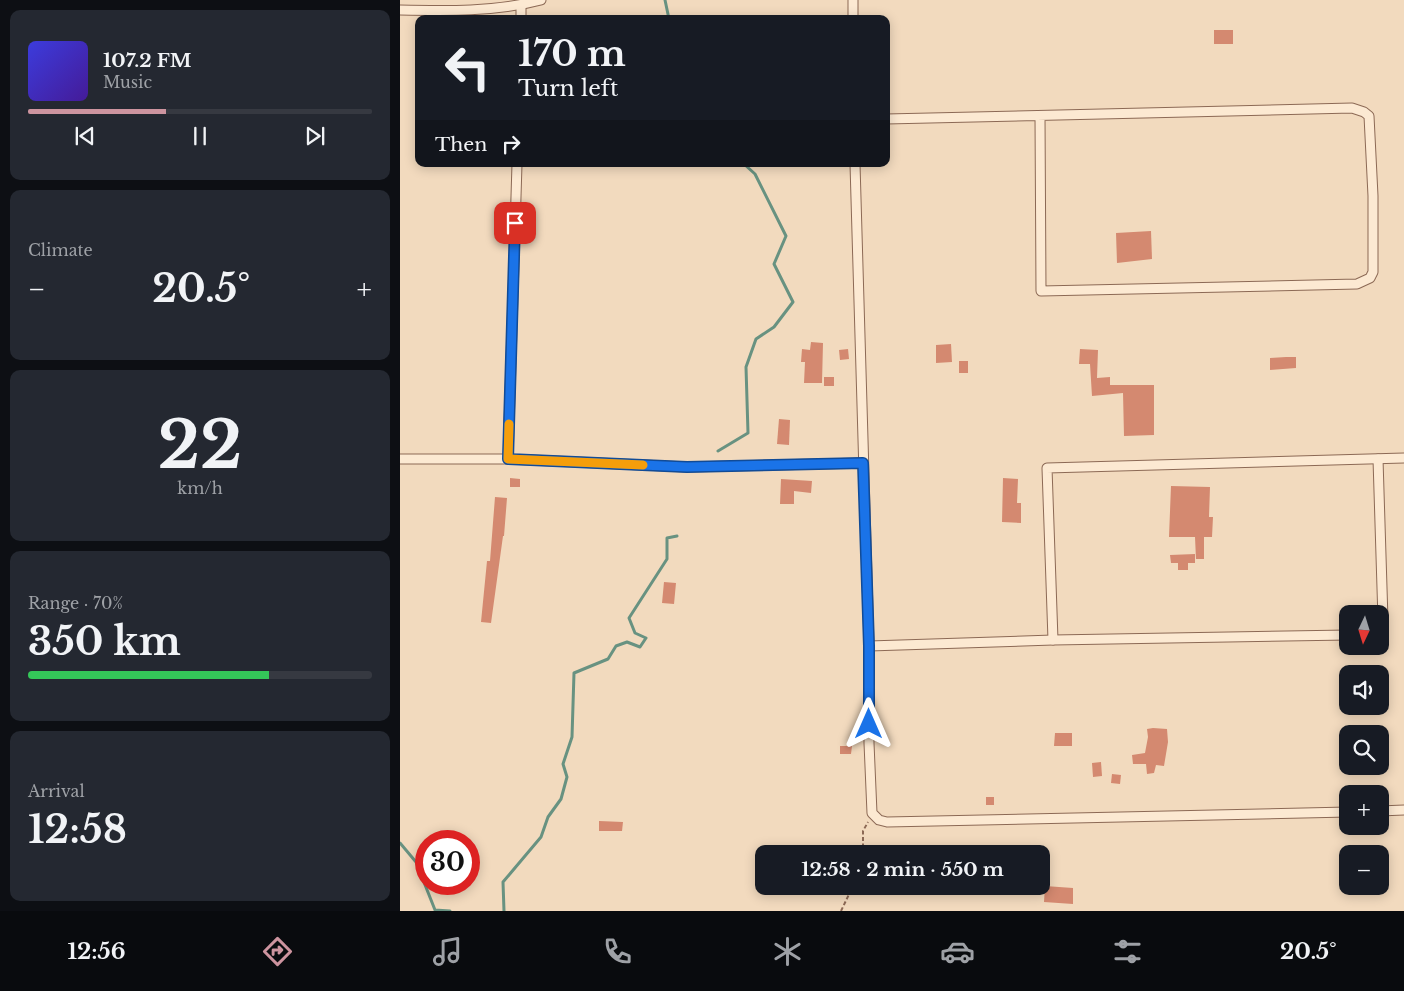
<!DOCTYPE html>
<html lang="en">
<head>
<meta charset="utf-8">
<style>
	:root { --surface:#171b24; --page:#242831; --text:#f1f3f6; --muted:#9ea1a6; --line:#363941; --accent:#cd949f }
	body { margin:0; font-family:"Libre Baskerville",serif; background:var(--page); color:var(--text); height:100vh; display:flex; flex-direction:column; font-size:19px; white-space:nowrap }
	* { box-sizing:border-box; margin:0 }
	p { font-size:16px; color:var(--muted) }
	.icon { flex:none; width:28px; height:28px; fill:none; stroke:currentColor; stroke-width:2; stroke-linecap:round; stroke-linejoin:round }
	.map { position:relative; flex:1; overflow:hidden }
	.side { display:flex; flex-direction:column; gap:10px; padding:10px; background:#0d0f14; width:400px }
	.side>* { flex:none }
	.guide { position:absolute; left:15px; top:15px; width:475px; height:152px; border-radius:10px; box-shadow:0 2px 12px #0003; background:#171b24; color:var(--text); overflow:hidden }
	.needle { width:32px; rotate:184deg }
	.tools { position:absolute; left:939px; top:605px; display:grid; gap:10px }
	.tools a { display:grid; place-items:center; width:50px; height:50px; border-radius:10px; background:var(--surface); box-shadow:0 2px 12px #0003; font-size:25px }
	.speed { position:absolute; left:15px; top:830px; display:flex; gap:10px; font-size:25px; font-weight:700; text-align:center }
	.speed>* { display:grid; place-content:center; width:65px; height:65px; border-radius:50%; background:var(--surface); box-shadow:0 2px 12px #0003; line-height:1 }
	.speed .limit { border:8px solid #d22; background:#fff; color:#111 }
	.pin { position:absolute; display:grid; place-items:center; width:42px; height:42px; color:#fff; margin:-21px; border-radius:10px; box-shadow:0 2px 8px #0006 }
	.me { position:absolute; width:55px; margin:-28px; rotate:0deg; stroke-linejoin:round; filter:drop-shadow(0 0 4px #0008) }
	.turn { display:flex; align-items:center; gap:18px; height:105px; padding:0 20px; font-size:22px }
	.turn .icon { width:65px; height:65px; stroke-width:2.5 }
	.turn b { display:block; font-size:35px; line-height:42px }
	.then { display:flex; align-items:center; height:48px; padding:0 20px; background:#0003; gap:10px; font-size:19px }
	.big { font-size:38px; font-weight:700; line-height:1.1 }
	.side .card { flex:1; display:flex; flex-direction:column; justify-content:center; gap:8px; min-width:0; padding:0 18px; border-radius:10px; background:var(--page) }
	.side .dial { align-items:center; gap:0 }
	.dial b { font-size:65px; line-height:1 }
	.song { display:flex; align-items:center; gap:15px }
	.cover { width:60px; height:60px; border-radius:8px; background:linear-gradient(135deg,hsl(240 70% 55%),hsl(260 70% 35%)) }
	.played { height:5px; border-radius:2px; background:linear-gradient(90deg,var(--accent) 40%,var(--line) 40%) }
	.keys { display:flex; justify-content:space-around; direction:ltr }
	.heat { display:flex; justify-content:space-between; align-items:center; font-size:28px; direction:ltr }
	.charge { height:8px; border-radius:4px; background:linear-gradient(90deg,#34c759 70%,var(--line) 0) }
	.trip { position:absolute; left:355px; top:845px; width:295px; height:50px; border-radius:10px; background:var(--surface); box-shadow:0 2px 12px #0003; font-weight:700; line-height:50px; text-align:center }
	.menu { display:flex; height:80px; justify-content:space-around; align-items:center; background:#090b0e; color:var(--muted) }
	.menu .icon { width:35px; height:35px }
	.menu .selected { color:var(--accent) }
	.menu b { font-size:22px; color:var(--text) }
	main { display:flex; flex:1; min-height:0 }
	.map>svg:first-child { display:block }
</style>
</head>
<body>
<main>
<section class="side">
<div class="card">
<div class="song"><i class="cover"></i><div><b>107.2 FM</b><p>Music</p></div></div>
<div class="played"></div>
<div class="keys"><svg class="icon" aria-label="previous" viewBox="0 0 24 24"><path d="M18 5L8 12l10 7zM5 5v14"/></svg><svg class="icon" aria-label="pause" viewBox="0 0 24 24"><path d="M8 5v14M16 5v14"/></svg><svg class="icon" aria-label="next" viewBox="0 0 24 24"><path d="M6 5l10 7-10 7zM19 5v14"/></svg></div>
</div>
<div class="card"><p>Climate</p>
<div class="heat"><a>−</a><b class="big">20.5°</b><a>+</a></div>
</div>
<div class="card dial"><b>22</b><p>km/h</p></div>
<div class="card"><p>Range · 70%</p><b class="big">350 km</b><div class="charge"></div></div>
<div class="card"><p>Arrival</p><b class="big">12:58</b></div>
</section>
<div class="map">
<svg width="1004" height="911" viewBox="0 0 1004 911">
	<rect width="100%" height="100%" fill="#f2dabe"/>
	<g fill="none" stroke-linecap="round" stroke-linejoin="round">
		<g stroke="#689281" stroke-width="3">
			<polyline points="265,0 269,19"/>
			<polyline points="318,451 348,433 346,367 356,339 374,327 393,302 374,264 386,236 355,174 344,164"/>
			<polyline points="0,843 16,862 35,910 50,911"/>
			<polyline points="104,911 103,882 141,837 148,817 161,799 167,777 163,764 172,737 174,673 208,659 216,646 227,642 240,647 246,638 235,633 229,618 267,559 267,538 277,536"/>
		</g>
	</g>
	<g fill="#d48970">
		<rect x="814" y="30" width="19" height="14"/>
		<polygon points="751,231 752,259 717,263 716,233"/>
		<polygon points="411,342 423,343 422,383 404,383 405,362 401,362 402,349 410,350"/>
		<polygon points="551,344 552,362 536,363 536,345"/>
		<polygon points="448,349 449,359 440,360 439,350"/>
		<polygon points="680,349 698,350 697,378 710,377 710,385 754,385 754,435 724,436 723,393 692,396 690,364 679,364"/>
		<polygon points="886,357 896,357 896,368 870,370 870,358"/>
		<rect x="559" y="361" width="9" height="12"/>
		<rect x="424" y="377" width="10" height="9"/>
		<polygon points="379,419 390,420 389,445 377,444"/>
		<polygon points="110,478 120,479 120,487 110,487"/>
		<polygon points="603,478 618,479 617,503 621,503 621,523 602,522"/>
		<polygon points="381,479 412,481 411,493 394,491 394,504 380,504"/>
		<polygon points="771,486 810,487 809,517 813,517 812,537 804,537 804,559 796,559 795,537 769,537"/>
		<polygon points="95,497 107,498 104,536 103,536 91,623 81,622 87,561 90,561"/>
		<polygon points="795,554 795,563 788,563 788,570 778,570 778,563 771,563 770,555"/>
		<polygon points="264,582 276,583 274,604 262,603"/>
		<polygon points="753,728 767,729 768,742 764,766 756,765 754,773 747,774 746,764 733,764 732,755 745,753 748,737 747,729"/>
		<polygon points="655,733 672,733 672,746 654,746"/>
		<polygon points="440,746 452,746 451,754 440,754"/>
		<polygon points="701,762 702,776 693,777 692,763"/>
		<polygon points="712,774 721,775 720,784 711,783"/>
		<rect x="586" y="797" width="8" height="8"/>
		<polygon points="199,821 223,822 222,831 199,831"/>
		<polygon points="645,886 673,888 673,904 644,902"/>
	</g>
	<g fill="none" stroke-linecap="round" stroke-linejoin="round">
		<defs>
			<g id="street">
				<polyline points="453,0 453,19"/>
				<path d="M 0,10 C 46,11 96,12 141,0"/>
				<polyline points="121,19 121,5"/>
				<polyline points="486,119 952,108 964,112 969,116 973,196 973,272 970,278 957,284 641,291 640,116"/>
				<polyline points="455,164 469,646"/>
				<polyline points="0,459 108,459 287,467 463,463"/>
				<polyline points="108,459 117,164"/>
				<polyline points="978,459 983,620 980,627"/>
				<polyline points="948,635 653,640 469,646 469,743 472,813 479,820 487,822 948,812"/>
				<polyline points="653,640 647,468 1004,458"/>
				<polyline points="980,811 1004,810"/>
			</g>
		</defs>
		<use href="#street" stroke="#8c6955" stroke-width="11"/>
		<g stroke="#8c6955" stroke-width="2" stroke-dasharray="4 2.5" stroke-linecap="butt">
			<polyline points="463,854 463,831 468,822"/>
			<polyline points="441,911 453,886"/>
		</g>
		<use href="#street" stroke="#fce9d2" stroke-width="9"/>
	</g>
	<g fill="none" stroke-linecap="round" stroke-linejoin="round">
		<defs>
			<polyline id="route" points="115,223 108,459 287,467 463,463 469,646 469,724"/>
		</defs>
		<use href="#route" stroke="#114b97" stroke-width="12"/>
		<use href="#route" stroke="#1a73e8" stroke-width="9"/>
		<polyline stroke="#f59e0b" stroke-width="9" points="109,424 108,459 243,465"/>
	</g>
</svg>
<div class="tools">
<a><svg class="needle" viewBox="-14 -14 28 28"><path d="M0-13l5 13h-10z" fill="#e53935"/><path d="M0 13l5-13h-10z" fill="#9ea1a6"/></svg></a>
<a><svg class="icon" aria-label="sound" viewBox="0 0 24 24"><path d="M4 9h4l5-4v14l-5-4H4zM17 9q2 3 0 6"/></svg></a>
<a><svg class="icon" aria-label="search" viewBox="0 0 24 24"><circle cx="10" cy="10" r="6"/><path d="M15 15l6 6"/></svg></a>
<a>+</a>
<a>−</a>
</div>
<div class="speed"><div class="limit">30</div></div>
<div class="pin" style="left:115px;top:223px;background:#d93025"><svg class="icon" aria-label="arrive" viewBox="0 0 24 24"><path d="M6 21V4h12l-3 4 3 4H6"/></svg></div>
<svg class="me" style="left:469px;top:724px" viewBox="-20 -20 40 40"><path d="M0-17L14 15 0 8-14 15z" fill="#1a73e8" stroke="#fff" stroke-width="4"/></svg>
<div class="trip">12:58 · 2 min · 550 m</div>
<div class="guide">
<div class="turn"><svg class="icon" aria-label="left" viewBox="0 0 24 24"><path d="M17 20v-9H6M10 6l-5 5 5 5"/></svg><div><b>170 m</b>Turn left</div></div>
<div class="then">Then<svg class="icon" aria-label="right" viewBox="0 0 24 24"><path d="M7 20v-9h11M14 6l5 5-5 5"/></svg></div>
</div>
</div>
</main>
<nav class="menu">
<b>12:56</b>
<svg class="icon selected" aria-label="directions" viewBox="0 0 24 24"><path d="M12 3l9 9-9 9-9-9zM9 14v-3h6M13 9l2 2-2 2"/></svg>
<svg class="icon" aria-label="music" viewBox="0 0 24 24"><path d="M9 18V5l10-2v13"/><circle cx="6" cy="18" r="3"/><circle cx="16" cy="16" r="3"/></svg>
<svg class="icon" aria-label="phone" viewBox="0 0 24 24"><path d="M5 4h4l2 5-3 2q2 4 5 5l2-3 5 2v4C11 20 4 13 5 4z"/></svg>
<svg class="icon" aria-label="climate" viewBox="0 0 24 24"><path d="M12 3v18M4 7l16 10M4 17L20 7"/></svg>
<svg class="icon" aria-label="car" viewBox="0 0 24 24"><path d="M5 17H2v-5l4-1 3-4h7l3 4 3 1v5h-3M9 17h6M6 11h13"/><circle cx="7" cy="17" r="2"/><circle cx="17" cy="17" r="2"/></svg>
<svg class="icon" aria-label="filters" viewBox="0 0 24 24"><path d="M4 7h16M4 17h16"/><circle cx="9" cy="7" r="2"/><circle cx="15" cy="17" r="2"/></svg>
<b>20.5°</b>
</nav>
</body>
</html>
